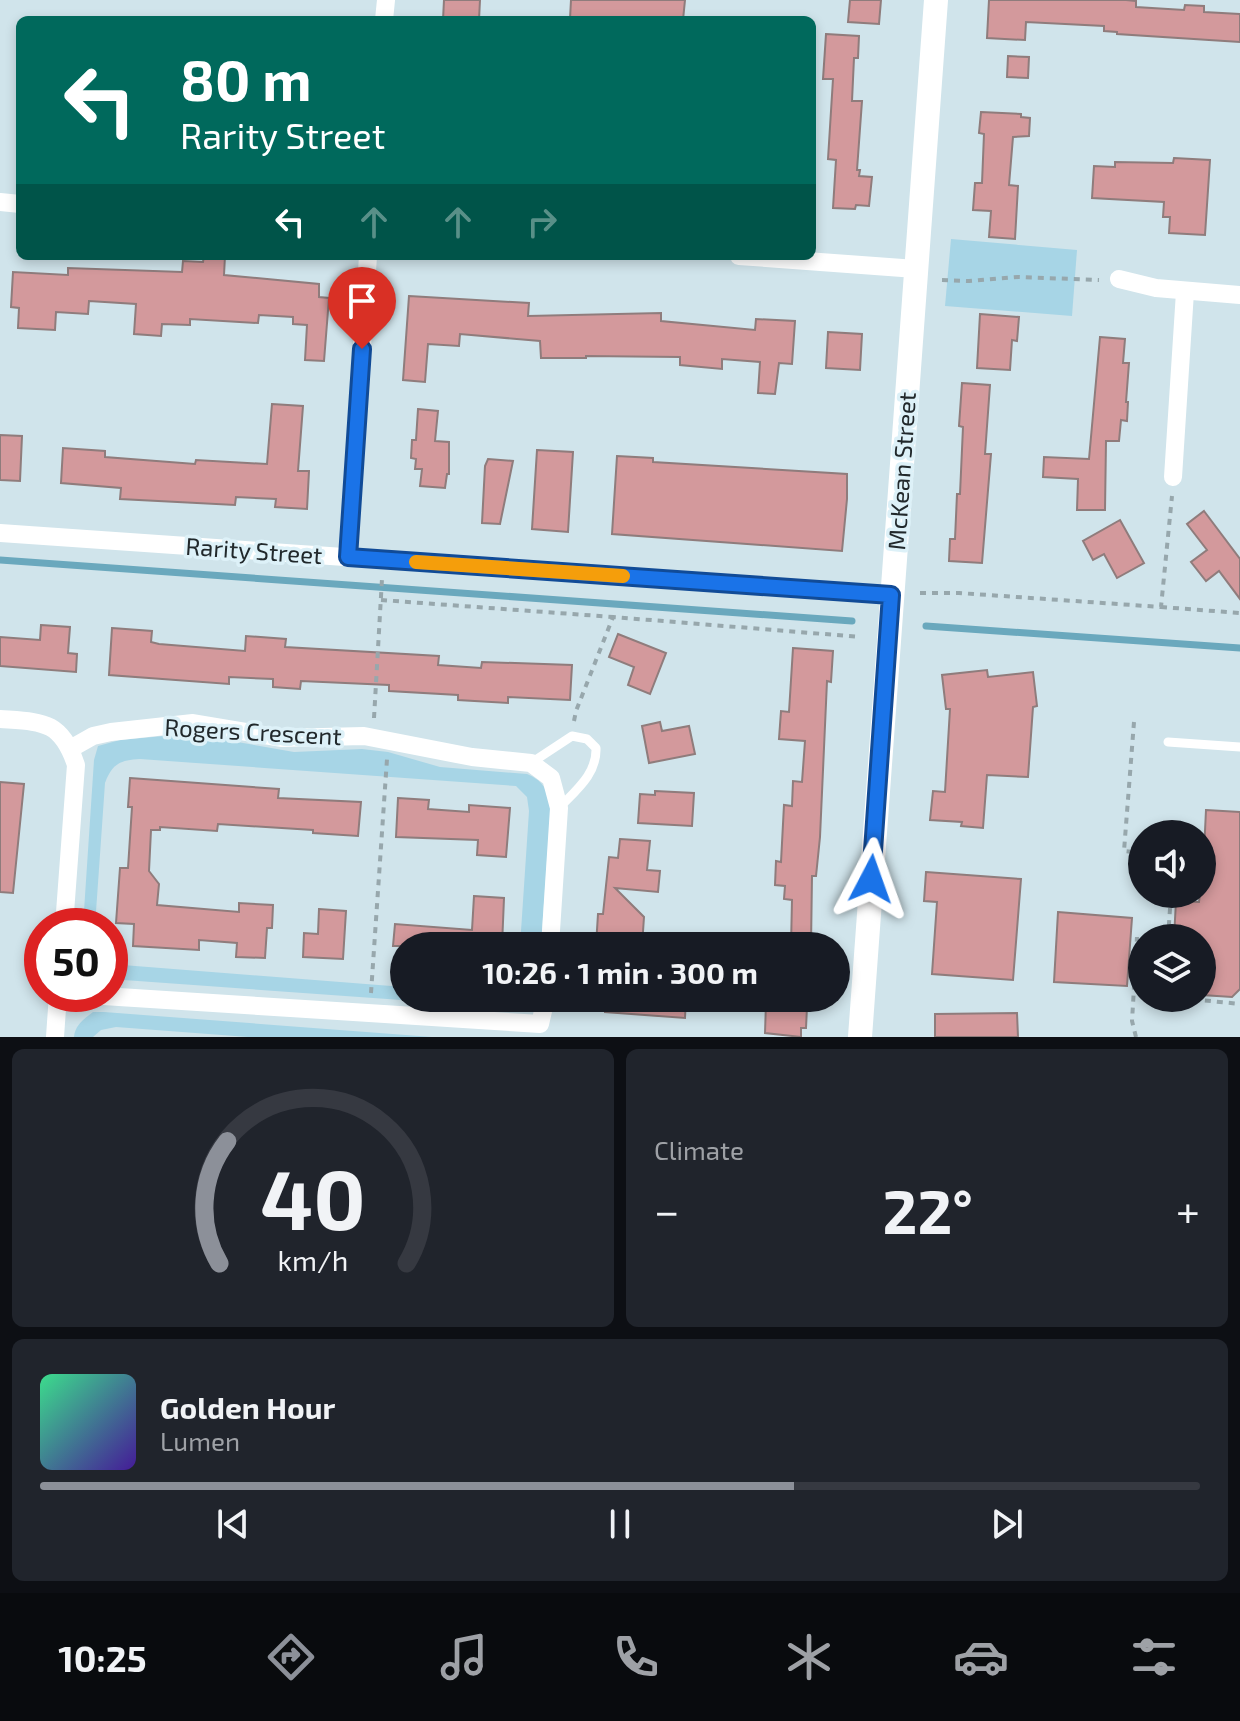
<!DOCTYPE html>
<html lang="en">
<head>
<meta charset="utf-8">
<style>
	:root { --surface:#171b24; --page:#20242c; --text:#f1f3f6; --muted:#9ea1a6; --line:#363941; --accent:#8c9099 }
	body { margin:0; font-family:"Exo 2",sans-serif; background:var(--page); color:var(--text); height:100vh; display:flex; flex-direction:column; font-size:30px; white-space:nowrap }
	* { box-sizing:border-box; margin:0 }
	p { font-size:26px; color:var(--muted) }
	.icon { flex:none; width:44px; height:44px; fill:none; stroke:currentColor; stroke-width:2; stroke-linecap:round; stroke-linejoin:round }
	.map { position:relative; height:1037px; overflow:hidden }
	.panel { display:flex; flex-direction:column; gap:12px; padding:12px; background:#0d0f14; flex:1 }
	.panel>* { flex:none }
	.guide { position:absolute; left:16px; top:16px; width:800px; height:244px; border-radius:12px; box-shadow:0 4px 12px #0003; background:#00695c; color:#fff; overflow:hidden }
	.controls { position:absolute; left:1128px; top:820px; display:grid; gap:16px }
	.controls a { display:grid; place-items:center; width:88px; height:88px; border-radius:50%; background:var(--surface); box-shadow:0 4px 12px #0003; font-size:40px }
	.speed { position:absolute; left:24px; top:908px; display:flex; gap:16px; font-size:40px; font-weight:700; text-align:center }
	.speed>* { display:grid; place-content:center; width:104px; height:104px; border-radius:50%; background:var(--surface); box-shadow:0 4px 12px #0003; line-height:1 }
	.speed .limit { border:12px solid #d22; background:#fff; color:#111 }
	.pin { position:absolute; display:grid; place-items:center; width:68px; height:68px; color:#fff; margin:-82px -34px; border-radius:50% 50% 50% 0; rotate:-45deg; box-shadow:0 0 8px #0007 }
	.pin .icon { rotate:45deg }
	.me { position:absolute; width:88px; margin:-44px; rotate:4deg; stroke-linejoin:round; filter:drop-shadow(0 0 6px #0008) }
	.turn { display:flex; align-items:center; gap:28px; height:168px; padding:0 32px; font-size:36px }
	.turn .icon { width:104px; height:104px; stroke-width:2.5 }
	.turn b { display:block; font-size:56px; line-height:68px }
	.lanes { display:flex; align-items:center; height:76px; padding:0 32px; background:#0003; justify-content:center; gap:40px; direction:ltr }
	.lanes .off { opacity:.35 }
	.big { font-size:60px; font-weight:700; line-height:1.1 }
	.panel .tile { flex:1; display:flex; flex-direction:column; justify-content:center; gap:12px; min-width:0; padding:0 28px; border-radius:12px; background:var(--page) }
	.panel .dial { align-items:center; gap:0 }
	.dial svg { height:208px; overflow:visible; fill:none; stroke:var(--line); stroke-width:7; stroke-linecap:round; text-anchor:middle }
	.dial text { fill:var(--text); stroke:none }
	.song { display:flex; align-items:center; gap:24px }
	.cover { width:96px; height:96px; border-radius:12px; background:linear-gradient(135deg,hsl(150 70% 55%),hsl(260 70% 35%)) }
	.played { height:8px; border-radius:4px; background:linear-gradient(90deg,var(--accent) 65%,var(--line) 65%) }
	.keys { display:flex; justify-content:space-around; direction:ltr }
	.heat { display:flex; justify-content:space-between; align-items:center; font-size:44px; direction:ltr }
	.panel .tiles { flex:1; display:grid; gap:12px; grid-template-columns:1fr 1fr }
	.tile:last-child { grid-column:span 2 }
	.trip { position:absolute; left:390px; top:932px; width:460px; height:80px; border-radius:40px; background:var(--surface); box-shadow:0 4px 12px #0003; font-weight:700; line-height:80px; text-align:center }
	.tabs { display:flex; height:128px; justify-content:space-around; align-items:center; background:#090b0e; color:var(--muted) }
	.tabs .icon { width:56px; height:56px }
	.tabs .active { color:var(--accent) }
	.tabs b { font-size:36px; color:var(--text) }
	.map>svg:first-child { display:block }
</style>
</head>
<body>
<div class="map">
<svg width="1240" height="1037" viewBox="0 0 1240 1037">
	<rect width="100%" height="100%" fill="#d0e4eb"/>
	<g fill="#a7d5e6">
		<polygon points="951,239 1077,250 1072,316 945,306"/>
		<path d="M 175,735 L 209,737 L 294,752 L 362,749 L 388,752 L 440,767 L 527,774 C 543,781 545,787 551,803 L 541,946 L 520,946 L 529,811 L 527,797 L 516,786 L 140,759 C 120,760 112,764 105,783 L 95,926 L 83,926 L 94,760 L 98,746 L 120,740 Z"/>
		<polygon points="110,964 404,987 404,998 530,998 519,1006 512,1008 110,979"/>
		<path d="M 93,1012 L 104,1012 L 432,1037 L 248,1037 L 116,1027 L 101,1030 L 93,1037 L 74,1037 C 75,1025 84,1019 93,1012 Z"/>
	</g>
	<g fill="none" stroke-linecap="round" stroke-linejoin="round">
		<g stroke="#6aa8bd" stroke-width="7">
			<polyline points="0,560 852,621"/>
			<polyline points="926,626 1240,648"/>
		</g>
	</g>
	<g fill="#d3999c" stroke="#8f7c7c" stroke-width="2">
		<polygon points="444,0 480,0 479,20 443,20"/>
		<polygon points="571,0 685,0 683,20 570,19"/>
		<polygon points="850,0 881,0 879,24 848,22"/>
		<polygon points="989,0 1126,0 1136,1 1136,7 1184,10 1185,5 1204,6 1204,12 1240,14 1240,42 1117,34 1117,32 1104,31 1104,26 1026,22 1025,40 987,38"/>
		<polygon points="826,34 859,36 858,58 854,58 852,101 862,101 857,170 860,170 859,176 872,177 869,206 856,205 855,209 833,208 836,160 828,159 833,79 823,79"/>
		<polygon points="1008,56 1029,57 1028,78 1007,77"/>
		<polygon points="981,112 1021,114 1021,117 1030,118 1029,136 1013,137 1009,185 1018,186 1015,239 989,237 991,211 973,210 975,183 982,183 984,134 979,133"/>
		<polygon points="1174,158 1210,160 1205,235 1169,233 1170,217 1163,217 1164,202 1092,198 1094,166 1115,167 1115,162 1173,163"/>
		<polygon points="204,256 225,256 224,275 319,284 319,297 329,298 324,361 305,360 307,325 293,324 293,317 259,315 258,323 190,319 190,325 162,324 161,336 134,334 136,304 89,301 88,314 56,312 55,330 18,328 19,308 11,307 13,272 68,275 68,268 182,272 183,261 203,262"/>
		<polygon points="409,296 529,303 528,316 661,313 661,321 755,330 756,319 795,321 792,364 779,363 775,394 758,393 760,362 722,359 722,369 680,365 680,357 586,356 586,358 541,358 540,341 460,334 459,346 428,344 425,382 403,380"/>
		<polygon points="980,314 1019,317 1017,341 1012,340 1010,370 977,368"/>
		<polygon points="828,332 862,334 860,370 826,368"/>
		<polygon points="1100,337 1125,339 1123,363 1129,363 1126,402 1128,402 1127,421 1121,420 1119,441 1106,441 1105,510 1077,510 1078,479 1043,477 1044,457 1089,459"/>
		<polygon points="962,383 990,385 985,454 991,454 982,563 949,561 950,539 955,539 957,494 960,494 963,427 959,426"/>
		<polygon points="272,404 303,406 298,471 309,471 307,509 275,507 276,499 236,497 235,505 120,499 121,488 61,483 63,448 105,451 105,457 195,464 196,460 267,464"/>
		<polygon points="418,409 438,411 435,441 449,442 449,474 447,474 445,488 420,486 422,469 415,469 416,459 411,458 412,440 416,440"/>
		<polygon points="0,435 22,436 20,481 0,480"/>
		<polygon points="537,450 573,452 568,532 532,529"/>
		<polygon points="617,456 653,458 653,462 847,474 847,499 842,551 612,534"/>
		<polygon points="488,459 513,461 500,524 482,523 485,466"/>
		<polygon points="1204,511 1240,559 1240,599 1219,571 1206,581 1191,562 1207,550 1187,524"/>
		<polygon points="1120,520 1144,563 1117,578 1104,554 1093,560 1083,541"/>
		<polygon points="41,625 70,627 68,653 77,654 76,672 0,666 0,637 40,640"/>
		<polygon points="112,628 152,631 151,642 159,644 245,651 246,636 286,639 285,647 439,656 438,665 481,668 482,662 572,665 570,700 508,697 508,703 458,700 458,695 389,691 389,685 301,681 300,689 273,687 273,679 229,677 229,684 109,675"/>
		<polygon points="618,634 666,653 650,694 628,685 634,667 609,657"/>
		<polygon points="793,648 833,651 831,682 827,681 820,837 816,876 812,876 811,946 791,946 792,900 784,899 785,886 775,885 776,861 781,862 784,805 792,806 793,781 802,782 805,741 779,739 781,711 789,712"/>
		<polygon points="987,670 988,677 1033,672 1037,706 1033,707 1028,777 987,775 983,828 961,826 962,822 930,820 933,791 945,792 950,709 946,709 942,675"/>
		<polygon points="660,722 662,731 689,726 695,754 649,763 642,726"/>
		<polygon points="130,778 279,789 278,798 361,802 358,836 313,833 313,830 218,824 217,831 160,827 160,830 151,830 149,871 159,884 157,905 239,912 239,903 273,905 272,928 267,928 265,958 236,957 237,943 199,940 199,950 133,946 134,924 116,923 120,868 128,868 132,807 128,807"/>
		<polygon points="0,782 24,784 13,893 0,892"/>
		<polygon points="655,791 694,793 692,826 638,823 640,794 655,795"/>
		<polygon points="398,798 429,800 428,809 469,812 469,805 510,808 506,857 477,855 478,840 396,837"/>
		<polygon points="1206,810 1240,812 1240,989 1232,997 1202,995 1202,938 1174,938 1176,901 1199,902 1200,894 1202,894"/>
		<polygon points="620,839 650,841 647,870 660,871 658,892 615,888 644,917 642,946 596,946 598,914 603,914 609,857 618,858"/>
		<polygon points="926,872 1021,879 1013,980 932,974 937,902 924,901"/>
		<polygon points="474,896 504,898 502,946 393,946 395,924 472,930"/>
		<polygon points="319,909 346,911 343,959 303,957 304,933 318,934"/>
		<polygon points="1058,912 1132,918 1127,986 1054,982"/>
		<polygon points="605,998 686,998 685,1018 605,1012"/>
		<polygon points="777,998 804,998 803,1007 807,1007 806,1028 801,1028 801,1037 765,1033 766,1002 776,1003"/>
		<polygon points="1017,1013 1018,1037 935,1037 935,1014"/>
	</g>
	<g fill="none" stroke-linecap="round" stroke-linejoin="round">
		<g stroke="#97a7ac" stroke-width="4" stroke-dasharray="6 6" stroke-linecap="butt">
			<polyline points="942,280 969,281 1018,277 1099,280"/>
			<polyline points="920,593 959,593 1161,607 1172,496"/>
			<polyline points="381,600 613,617"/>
			<polyline points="1161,607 1240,613"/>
			<polyline points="374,718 382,579"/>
			<polyline points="574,721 576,711 613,617 861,637"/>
			<polyline points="1134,722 1124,851 1142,853"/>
			<polyline points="1168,938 1171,894"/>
			<polyline points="371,993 387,759"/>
			<polyline points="1181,998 1240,1004"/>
			<polyline points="1136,1037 1132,1021 1137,937"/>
		</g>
		<g stroke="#fff" stroke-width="9">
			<polyline points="1168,742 1240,747"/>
			<path d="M 531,763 L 572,736 L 587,739 L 596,748 C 597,774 576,790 559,808"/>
		</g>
		<g stroke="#fff" stroke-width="18">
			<polyline points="384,20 386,0"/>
			<polyline points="0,202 20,204"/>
			<polyline points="739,256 916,269"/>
			<polyline points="1119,279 1156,288 1240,295"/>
			<polyline points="1173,477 1185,292"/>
			<polyline points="0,533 891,595"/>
			<polyline points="348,557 368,256"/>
			<path d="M 0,719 C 42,722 61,720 76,765 L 64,926"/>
			<polyline points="70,749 93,736 111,732 193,723 281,738 364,736 472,757 531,763 551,778 559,808 550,946"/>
			<polyline points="72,994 540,1024 546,998"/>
			<polyline points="55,1037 58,994"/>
		</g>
		<polyline stroke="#fff" stroke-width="24" points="860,1037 936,0"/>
	</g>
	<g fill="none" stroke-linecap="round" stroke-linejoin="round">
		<defs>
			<polyline id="route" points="362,349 348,557 891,595 871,879"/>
		</defs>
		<use href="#route" stroke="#114b97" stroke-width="20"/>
		<use href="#route" stroke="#1a73e8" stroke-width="14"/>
		<polyline stroke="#f59e0b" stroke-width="14" points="416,562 623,576"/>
	</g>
	<g text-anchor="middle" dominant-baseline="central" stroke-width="7" stroke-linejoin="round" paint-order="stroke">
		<g font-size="24" fill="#21282b" stroke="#ddf1f8">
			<text transform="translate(901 471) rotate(-86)">McKean Street</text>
			<text transform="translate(254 550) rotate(4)">Rarity Street</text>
			<text transform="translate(253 731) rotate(3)">Rogers Crescent</text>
		</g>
	</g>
</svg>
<div class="controls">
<a><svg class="icon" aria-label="sound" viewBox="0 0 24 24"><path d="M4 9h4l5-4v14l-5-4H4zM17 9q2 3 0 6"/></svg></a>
<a><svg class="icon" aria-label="layers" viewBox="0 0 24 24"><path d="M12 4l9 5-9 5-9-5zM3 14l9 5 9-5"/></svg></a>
</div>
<div class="speed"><div class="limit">50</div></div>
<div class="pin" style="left:362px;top:349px;background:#d93025"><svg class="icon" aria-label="arrive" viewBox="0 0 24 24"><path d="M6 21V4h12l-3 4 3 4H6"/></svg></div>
<svg class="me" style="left:871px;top:879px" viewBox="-20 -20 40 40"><path d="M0-17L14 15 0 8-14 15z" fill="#1a73e8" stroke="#fff" stroke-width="4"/></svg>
<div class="trip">10:26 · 1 min · 300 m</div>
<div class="guide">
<div class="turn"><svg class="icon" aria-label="left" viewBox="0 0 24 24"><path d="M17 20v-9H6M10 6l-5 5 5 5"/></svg><div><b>80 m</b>Rarity Street</div></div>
<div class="lanes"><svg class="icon" aria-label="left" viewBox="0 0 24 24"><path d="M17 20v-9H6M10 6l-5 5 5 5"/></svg><svg class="icon off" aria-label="ahead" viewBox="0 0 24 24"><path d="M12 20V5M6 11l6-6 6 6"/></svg><svg class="icon off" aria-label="ahead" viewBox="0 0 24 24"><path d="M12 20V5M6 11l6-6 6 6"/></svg><svg class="icon off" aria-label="right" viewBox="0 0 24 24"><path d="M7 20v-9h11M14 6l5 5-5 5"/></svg></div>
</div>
</div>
<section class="panel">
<div class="tiles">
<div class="tile dial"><svg viewBox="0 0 100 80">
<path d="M14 69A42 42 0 1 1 86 69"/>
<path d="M14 69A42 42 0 0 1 17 22" stroke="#8c9099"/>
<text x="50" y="56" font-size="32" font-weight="700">40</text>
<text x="50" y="72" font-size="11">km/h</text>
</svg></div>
<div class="tile"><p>Climate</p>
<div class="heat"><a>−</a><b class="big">22°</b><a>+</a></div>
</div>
<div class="tile">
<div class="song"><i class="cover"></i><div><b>Golden Hour</b><p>Lumen</p></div></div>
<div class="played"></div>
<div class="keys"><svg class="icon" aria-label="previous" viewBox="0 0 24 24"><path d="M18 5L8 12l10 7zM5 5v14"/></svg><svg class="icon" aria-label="pause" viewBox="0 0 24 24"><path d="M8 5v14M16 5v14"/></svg><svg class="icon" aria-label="next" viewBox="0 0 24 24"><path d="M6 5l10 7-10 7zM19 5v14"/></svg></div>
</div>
</div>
</section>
<nav class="tabs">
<b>10:25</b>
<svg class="icon active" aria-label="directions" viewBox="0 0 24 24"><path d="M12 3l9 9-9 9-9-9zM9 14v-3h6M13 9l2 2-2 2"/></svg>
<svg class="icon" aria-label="music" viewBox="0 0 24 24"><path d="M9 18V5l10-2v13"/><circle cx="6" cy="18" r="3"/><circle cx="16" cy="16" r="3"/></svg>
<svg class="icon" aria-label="phone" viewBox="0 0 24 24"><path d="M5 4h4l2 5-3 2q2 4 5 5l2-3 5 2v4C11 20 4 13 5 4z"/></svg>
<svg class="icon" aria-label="climate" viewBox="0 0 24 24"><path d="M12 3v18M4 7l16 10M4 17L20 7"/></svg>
<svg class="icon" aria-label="car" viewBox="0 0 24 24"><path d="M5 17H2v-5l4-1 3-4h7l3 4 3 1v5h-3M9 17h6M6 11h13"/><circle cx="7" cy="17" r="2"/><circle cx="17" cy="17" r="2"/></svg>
<svg class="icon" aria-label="filters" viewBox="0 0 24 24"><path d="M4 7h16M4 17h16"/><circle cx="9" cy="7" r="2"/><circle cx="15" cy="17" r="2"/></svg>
</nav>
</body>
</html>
